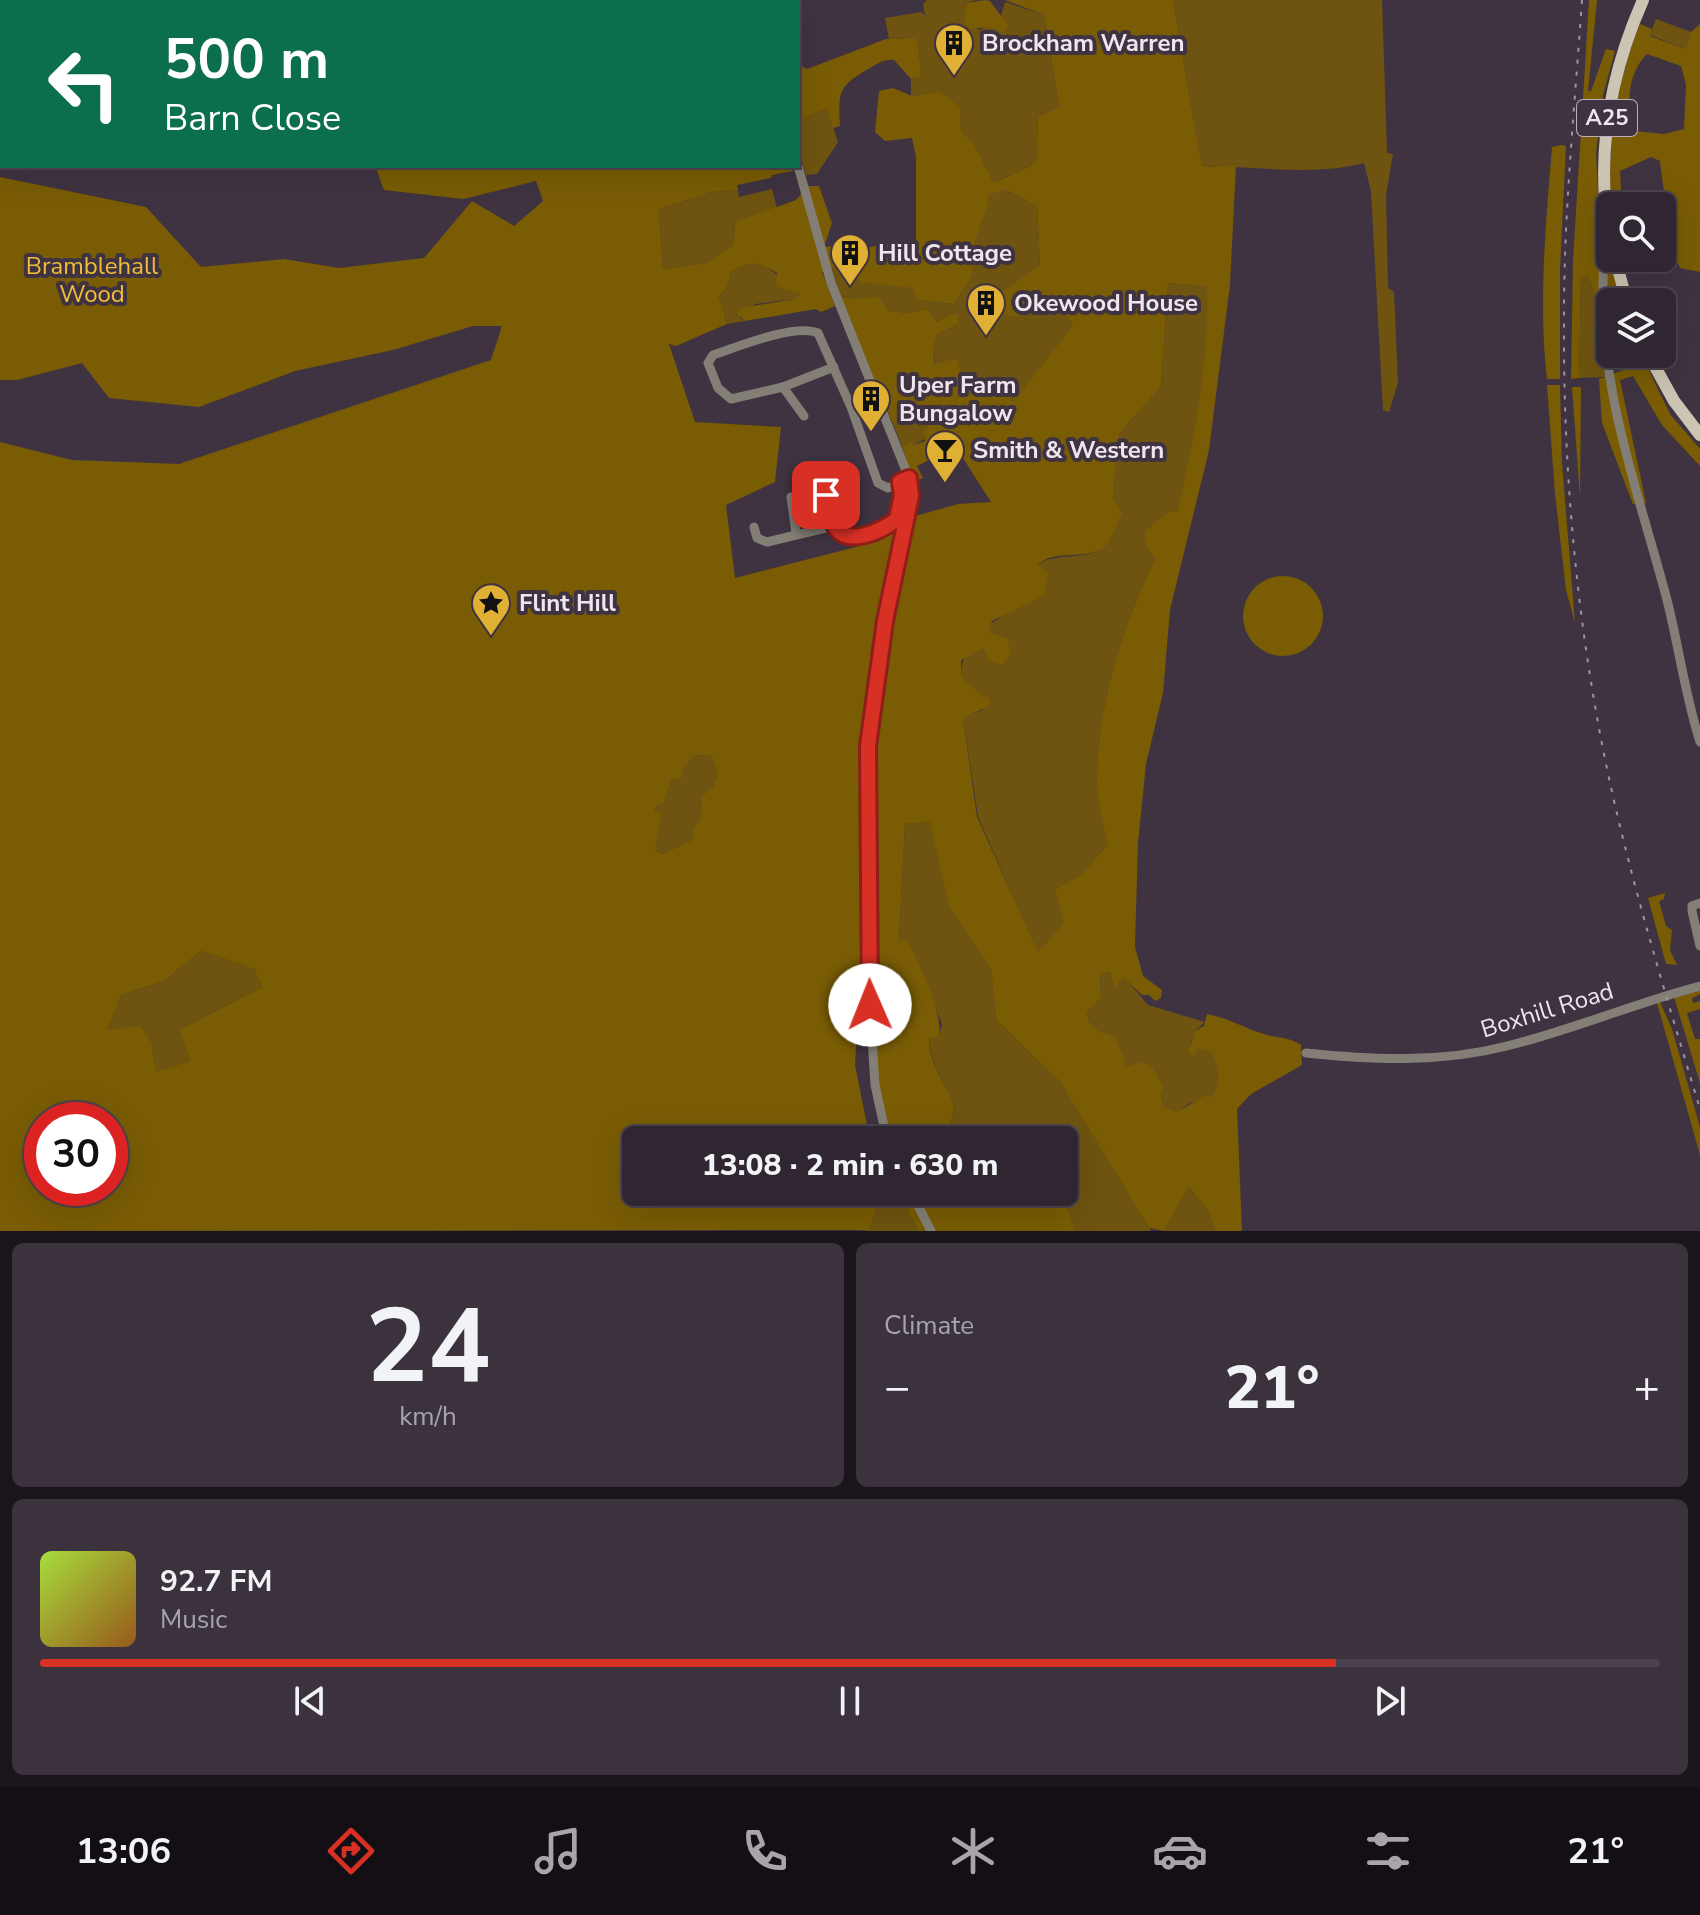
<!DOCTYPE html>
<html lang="en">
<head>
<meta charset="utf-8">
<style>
	:root { --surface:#2f2631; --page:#3b323d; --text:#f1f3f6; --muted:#a7a5ab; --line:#4a434d; --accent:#d93025 }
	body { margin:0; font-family:"Nunito Sans",sans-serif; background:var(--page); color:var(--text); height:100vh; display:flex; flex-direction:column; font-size:30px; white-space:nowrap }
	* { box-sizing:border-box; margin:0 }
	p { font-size:26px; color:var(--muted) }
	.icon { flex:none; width:44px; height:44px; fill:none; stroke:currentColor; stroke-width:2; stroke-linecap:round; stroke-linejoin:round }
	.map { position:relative; height:1231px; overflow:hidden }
	.drawer { display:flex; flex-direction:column; gap:12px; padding:12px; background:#1a151b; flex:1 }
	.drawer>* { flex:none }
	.top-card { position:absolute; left:0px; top:0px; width:800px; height:168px; box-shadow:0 8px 32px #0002,0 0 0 2px var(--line); background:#0b6e4f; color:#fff; overflow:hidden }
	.buttons { position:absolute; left:1596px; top:192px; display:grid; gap:16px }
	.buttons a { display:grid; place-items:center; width:80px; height:80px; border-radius:12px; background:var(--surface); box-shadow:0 8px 32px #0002,0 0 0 2px var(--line); font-size:40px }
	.speed { position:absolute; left:24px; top:1102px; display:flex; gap:16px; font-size:40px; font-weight:700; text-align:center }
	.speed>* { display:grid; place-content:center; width:104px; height:104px; border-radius:50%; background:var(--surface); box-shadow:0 8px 32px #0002,0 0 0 2px var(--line); line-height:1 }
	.speed .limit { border:12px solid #d22; background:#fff; color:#111 }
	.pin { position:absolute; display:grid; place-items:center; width:68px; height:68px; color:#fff; margin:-34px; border-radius:16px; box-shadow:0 4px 12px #0006 }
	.me { position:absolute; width:88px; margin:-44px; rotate:359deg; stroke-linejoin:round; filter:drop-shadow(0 0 6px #0008) }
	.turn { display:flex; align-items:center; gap:28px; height:168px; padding:0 32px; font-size:36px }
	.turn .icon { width:104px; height:104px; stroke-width:2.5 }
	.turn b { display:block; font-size:56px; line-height:68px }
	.big { font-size:60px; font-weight:800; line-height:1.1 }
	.drawer .widget { flex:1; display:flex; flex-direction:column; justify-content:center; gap:12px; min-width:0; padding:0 28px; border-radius:12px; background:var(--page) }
	.drawer .dial { align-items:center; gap:0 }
	.dial b { font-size:104px; line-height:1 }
	.song { display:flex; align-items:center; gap:24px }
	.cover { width:96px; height:96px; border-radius:12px; background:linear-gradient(135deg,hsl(80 70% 55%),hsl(30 70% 35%)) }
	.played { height:8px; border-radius:4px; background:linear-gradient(90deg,var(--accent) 80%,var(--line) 80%) }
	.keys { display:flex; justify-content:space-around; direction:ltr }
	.heat { display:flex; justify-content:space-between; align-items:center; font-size:44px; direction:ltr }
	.drawer .tiles { flex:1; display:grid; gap:12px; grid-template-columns:1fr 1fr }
	.widget:last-child { grid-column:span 2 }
	.trip { position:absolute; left:622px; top:1126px; width:456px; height:80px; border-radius:12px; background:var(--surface); box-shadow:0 8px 32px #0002,0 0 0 2px var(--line); font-weight:800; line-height:80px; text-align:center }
	.dock { display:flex; height:128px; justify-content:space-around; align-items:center; background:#130f14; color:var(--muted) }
	.dock .icon { width:56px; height:56px }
	.dock .selected { color:var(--accent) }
	.dock b { font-size:36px; color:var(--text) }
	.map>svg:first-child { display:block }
</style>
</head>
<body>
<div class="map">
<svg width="1700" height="1231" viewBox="0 0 1700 1231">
	<rect width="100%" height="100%" fill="#3f3341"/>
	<g fill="#6e5410">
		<polygon points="927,0 976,0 967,3 963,18 979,30 1000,19 1005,2 1044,15 1059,106 1038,117 1036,163 994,183 973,141 961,132 959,107 939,91 911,96 911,79 922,75 917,38 889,39 885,18 921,12 925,16 923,4"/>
		<path d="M 1173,0 L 1382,0 L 1387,153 L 1393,154 L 1386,195 L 1388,288 L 1394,292 L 1398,383 L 1389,412 L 1383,410 L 1371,191 L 1364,163 C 1311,177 1256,165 1202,167 Z"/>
		<polygon points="1656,19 1691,32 1685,49 1650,35"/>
		<polygon points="827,109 838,142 817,174 806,175 798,146 798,120"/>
		<polygon points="772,189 777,208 735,222 734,244 706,263 663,269 659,209 713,192 738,190 739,197"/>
		<polygon points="1006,190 1037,206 1040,264 996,296 1018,317 1060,306 1073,325 1013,403 977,396 973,377 961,371 957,358 936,365 933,352 937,335 958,324 952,314 937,322 927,309 906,313 888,310 879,297 840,298 829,267 844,262 852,272 912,288 917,300 954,304 972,277 972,252 987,208 987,194"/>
		<polygon points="760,262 801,293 795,299 755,304 740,318 745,321 727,324 719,296 726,290 731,272 746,263"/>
		<polygon points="1588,274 1595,297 1595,332 1601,332 1605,377 1579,378 1581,277"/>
		<path d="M 1168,283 L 1208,287 L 1205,375 L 1192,452 L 1177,512 L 1145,544 L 1155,559 C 1122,627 1096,707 1097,784 C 1097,803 1105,825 1108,844 L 1082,874 L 1055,889 L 1065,923 L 1038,953 L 978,817 L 963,717 L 983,710 L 983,698 L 961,676 C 961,633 1009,610 1043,596 L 1037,565 C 1055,551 1089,562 1104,546 C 1112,538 1117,523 1123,513 L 1113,498 L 1119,434 L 1161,387 Z"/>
		<polygon points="935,405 998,413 985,423 966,415 914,445 910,441 902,447 893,424 910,414 927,415"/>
		<polygon points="695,755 711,756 718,774 712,788 701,796 700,821 693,828 692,840 662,854 655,850 660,813 655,811 657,805 664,803 671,779"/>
		<path d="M 931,822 L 949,907 L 991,969 L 996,1020 L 1060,1082 L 1151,1231 L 1075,1231 L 1060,1199 L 1050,1192 L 1064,1192 L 1064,1140 L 950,1138 C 948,1124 957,1113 952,1099 C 944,1080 929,1060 929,1039 L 939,1037 L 942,1024 L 907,939 L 899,941 L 905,824 Z"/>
		<polygon points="201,951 254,969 262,987 179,1030 190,1061 156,1073 152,1044 106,1031 121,995 164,981"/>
		<path d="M 1111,972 L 1125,978 L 1148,1005 L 1205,1022 L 1195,1031 L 1190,1045 L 1212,1053 C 1218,1071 1221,1078 1212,1097 L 1188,1104 L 1177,1113 L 1164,1107 L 1161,1096 L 1164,1086 L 1153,1068 L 1127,1068 L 1116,1037 C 1098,1035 1089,1029 1087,1011 L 1101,998 L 1100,975 Z"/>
		<polygon points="1189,1187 1209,1212 1215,1231 1164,1231"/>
		<polygon points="897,1192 903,1192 904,1203 918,1231 859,1231 869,1230 878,1205 893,1203"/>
	</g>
	<g fill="#795c04" fill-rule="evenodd">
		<polygon points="378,0 779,0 780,2 377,2"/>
		<polygon points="985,0 990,1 1008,25 1004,33 990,27 969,29 963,18 967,3"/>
		<path d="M 1005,0 L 1173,0 L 1202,167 L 1236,166 L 1230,285 L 1209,450 L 1170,610 L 1163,693 L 1146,764 L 1138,843 L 1135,947 L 1143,976 L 1162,990 L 1161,998 L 1155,1001 L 1149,995 L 1142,995 L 1123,977 L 1115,988 L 1110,972 L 1100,975 L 1101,998 L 1087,1012 C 1090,1032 1099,1031 1116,1037 L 1127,1067 L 1142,1062 L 1153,1068 L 1164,1086 L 1161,1096 L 1164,1107 L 1177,1112 L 1206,1095 L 1212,1097 C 1221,1078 1218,1071 1212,1053 L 1197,1048 L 1194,1056 L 1188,1052 L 1195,1031 L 1204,1026 L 1207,1014 C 1228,1018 1244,1028 1264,1034 C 1278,1039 1288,1036 1301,1045 L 1302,1065 L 1251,1094 L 1237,1109 L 1242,1231 L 1215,1231 L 1209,1212 L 1189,1187 L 1164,1231 L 1149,1228 L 1060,1082 L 996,1020 L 991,969 L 949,907 L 930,822 L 905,824 L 899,941 L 907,939 C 918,961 944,1015 939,1037 L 929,1039 C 928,1060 944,1080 952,1099 C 957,1113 948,1124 950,1138 L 958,1140 L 876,1140 L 882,1134 L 871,1078 L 866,990 L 859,991 L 855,1065 L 870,1140 L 636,1140 L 636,1192 L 897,1192 L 893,1204 L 878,1205 L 869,1230 L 0,1231 L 0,442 L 72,460 L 179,464 L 491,360 L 502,326 L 473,326 L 393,350 L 295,371 L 199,407 L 109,398 L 82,363 L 17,380 L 0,380 L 0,177 L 146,207 L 201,267 L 284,259 L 339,268 L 424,258 L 472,201 L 514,226 L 543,201 L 536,181 L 463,199 L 384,190 L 375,166 L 791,166 L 792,171 L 772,175 L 771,178 L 737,185 L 738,190 L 713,192 L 659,209 L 663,269 L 706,263 L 734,244 L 735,222 L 796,200 L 808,186 L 819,186 L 832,223 L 824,247 C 837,244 845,250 856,249 C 879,247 893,240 916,245 L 916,157 L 912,138 L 885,141 L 875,132 L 879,91 L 893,88 L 912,96 L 939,91 L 960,107 L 961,132 L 973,141 L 994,183 L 1036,163 L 1038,117 L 1059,106 L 1044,15 ZM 1006,190 L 1037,206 L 1040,264 L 996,296 L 996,313 L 1018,317 L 1060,306 L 1073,325 L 1013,402 L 1003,388 L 977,396 L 973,377 L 961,371 L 957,358 L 935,364 L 933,352 L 937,335 L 958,324 L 958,315 L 952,314 L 937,322 L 927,309 L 906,313 L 888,310 L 879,297 L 840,298 L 893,424 L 910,414 L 927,415 L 935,405 L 974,407 L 997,413 L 985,423 L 966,415 L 939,414 L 924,431 L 925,441 L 914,445 L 910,441 L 902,447 L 914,482 L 923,478 L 917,466 L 937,456 L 942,449 L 952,455 L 959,452 L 991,502 L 958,504 L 912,517 L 856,547 L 735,578 L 726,505 L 775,482 L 781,427 L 695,422 L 669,344 L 676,346 L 727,324 L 719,296 L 726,290 L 731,272 C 750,260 758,261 777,273 L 776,286 L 800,294 L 795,299 L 740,308 L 737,313 L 745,321 L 816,309 L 821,312 L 835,306 L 822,272 L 844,262 L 861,282 L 912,288 L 917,300 L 954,304 L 972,277 L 972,252 L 987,208 L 987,195 ZM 1168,283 L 1207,287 C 1208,365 1196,437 1177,512 L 1169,511 L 1145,532 L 1145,544 L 1155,559 C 1122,627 1096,707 1097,784 C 1097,803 1104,825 1108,844 L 1082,874 L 1055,889 L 1064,923 L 1038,952 L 977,817 L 963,718 L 989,706 L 989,698 L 983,697 L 961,676 L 961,660 L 984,648 L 989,661 L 1002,665 L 1010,654 L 1008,639 L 989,632 L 992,621 L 1043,596 L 1048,575 L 1038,564 C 1056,550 1080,559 1100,550 C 1110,546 1117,523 1123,513 L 1113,498 L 1119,434 L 1161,387 ZM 695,755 L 711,756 L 718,774 L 712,788 L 701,796 L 700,820 L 693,828 L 692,840 L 662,854 L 655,850 L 661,813 L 655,810 L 657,805 L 664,803 L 671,779 L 682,778 L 683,768 ZM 201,951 L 254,969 L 262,987 L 179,1030 L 190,1061 L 156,1072 L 152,1044 L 140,1026 L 107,1030 L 121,995 L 164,981 ZM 42,1120 L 110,1120 L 110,1188 L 42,1188 Z"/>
		<polygon points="1589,0 1597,0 1588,91 1591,91 1606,49 1615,51 1603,95 1596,153 1601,253 1607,253 1622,302 1610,302 1608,332 1595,332 1595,297 1588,275 1581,277 1579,378 1571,379 1573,261"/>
		<path d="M 1640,24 L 1652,29 L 1650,36 L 1685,49 L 1691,32 L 1700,24 L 1700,272 L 1680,268 L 1671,248 L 1660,161 L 1651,157 L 1620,171 L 1622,206 L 1611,206 C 1607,143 1616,83 1640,24 ZM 1647,54 L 1681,66 L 1686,85 L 1684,129 L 1664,134 L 1634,131 C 1627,106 1626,75 1647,54 Z"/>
		<path d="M 917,38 L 922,76 L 911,79 L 894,60 C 884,59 879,63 870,68 C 839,86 838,90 840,126 L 833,128 L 827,109 L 798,120 L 798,64 L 807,69 L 886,39 Z"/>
		<path d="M 1561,145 L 1566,146 L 1560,270 L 1560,379 L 1547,379 C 1538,302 1546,223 1552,147 Z"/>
		<polygon points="1625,354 1641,354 1670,414 1700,449 1700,466 1662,425 1633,376 1620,380 1646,503 1633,504 1602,423 1599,379 1629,368"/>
		<polygon points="1547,385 1560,385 1562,463 1575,623 1566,590 1555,494"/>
		<polygon points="1572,387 1581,387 1580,497"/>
		<circle cx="1283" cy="616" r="40"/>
		<polygon points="1665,893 1664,899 1659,901 1666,926 1672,930 1670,950 1677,965 1666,964 1648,898"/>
		<polygon points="1700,989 1700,994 1692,998 1693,1003 1700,1001 1700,1009 1687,1013 1695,1039 1700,1039 1700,1083 1674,997"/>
		<polygon points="1660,1002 1672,1029 1700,1127 1700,1155 1657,1003"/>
		<path d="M 903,1192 L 986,1192 L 992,1200 L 1004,1199 L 1010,1192 C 1047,1192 1064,1189 1075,1231 L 918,1231 L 904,1203 Z"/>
	</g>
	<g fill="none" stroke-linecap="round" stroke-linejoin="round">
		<g stroke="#837f76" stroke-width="9">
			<polyline points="753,0 753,2"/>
			<polyline points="798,166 831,283 909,478 911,496 885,621 868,746 871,1022 875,1085 887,1140"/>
			<path d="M 1609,238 C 1602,259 1603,281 1603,304 C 1605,406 1641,501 1667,600 C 1679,647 1685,695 1700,742"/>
			<path d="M 783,387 L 731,399 L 718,388 L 708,363 L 713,355 C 737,347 795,323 818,333 L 851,407 L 878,483 L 888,488 L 909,478"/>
			<polyline points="804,416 783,387 834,367"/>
			<polyline points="819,479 833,511 834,526"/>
			<polyline points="791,497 796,533"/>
			<path d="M 754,527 L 757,538 L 767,542 L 834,526 C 853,543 878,535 897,519 L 901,508 L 900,482"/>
			<polyline points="1700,903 1692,906 1692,911 1700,946"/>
			<path d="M 1306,1053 C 1373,1060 1441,1063 1507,1046 C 1572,1030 1635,1003 1700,986"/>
			<polyline points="911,1192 931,1231"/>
		</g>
		<g stroke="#cdc5b3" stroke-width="12">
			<path d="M 1610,240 C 1595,157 1609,77 1643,0"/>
			<polyline points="1615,258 1627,302"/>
			<polyline points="1648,354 1674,401 1700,435"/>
		</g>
		<path stroke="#9e95a0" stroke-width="2" stroke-dasharray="4 8" stroke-linecap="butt" d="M 1582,0 C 1575,104 1564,209 1564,314 C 1563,441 1572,569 1593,694 C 1616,835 1659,972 1700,1109"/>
	</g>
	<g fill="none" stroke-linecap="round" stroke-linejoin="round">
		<defs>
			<path id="route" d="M 826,495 C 830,504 830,517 834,525 C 846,549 884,530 897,519 L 902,495 L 900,482 L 909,478 L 911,496 L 885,621 L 868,746 L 870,1005"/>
		</defs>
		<use href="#route" stroke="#8d1f18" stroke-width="20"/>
		<use href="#route" stroke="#d93025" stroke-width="14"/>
	</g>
	<defs>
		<symbol id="building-pin" viewBox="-11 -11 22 30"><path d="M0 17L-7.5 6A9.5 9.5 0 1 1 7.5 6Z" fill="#dfb034" stroke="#3f3341"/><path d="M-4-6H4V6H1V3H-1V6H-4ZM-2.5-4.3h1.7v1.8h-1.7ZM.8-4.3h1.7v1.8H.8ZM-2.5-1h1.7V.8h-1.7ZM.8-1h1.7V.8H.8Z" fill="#111"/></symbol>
		<symbol id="bar-pin" viewBox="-11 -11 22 30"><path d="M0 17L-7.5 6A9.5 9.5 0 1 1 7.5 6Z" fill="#dfb034" stroke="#3f3341"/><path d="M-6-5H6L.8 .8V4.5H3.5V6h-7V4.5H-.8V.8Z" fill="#111"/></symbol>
		<symbol id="sight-pin" viewBox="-11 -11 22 30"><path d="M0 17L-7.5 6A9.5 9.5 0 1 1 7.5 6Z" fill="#dfb034" stroke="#3f3341"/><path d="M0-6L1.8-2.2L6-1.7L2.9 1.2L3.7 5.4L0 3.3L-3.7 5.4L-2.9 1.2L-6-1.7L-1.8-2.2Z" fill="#111"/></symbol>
	</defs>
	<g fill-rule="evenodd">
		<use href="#building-pin" x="932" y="21" width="44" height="60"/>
		<use href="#building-pin" x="828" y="231" width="44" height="60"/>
		<use href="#building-pin" x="964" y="281" width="44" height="60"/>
		<use href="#building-pin" x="849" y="377" width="44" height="60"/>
		<use href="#bar-pin" x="923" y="428" width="44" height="60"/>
		<use href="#sight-pin" x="469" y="581" width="44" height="60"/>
	</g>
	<g text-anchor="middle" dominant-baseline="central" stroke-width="8" stroke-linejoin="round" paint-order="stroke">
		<rect fill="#3f3341" stroke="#bab0bb" stroke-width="2" x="1577" y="100" width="60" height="36" rx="6"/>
		<g font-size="22" font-weight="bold" fill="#eee6ef">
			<text x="1607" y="118">A25</text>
		</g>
		<g font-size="24" font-weight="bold" fill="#eee6ef" stroke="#3f3341" text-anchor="start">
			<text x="982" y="43">Brockham Warren</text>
			<text x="878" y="253">Hill Cottage</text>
			<text x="1014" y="303">Okewood House</text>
			<text x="899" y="385">Uper Farm<tspan x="899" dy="28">Bungalow</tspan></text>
			<text x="973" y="450">Smith &amp; Western</text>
			<text x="519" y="603">Flint Hill</text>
		</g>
		<g font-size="24" fill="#f1bd35" stroke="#3f3341">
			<text x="92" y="266">Bramblehall<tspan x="92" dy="28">Wood</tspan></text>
		</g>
		<g font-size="24" fill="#eee6ef" stroke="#3f3341">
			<text transform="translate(1547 1010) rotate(-17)">Boxhill Road</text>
		</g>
	</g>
</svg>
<div class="buttons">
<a><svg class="icon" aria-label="search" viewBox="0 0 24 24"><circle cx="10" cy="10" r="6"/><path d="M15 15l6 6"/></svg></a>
<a><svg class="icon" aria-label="layers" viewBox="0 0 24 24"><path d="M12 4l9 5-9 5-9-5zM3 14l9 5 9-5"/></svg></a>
</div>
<div class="speed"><div class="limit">30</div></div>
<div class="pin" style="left:826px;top:495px;background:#d93025"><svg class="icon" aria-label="arrive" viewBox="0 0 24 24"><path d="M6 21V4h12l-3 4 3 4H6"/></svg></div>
<svg class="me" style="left:870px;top:1005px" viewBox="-20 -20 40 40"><circle r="19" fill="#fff"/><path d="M0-13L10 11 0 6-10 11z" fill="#d93025"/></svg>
<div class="trip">13:08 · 2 min · 630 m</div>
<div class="top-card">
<div class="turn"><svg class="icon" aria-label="left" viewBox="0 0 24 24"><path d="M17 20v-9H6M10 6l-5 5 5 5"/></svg><div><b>500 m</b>Barn Close</div></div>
</div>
</div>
<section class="drawer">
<div class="tiles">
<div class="widget dial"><b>24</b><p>km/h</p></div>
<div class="widget"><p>Climate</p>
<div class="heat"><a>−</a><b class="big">21°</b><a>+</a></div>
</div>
<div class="widget">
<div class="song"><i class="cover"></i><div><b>92.7 FM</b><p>Music</p></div></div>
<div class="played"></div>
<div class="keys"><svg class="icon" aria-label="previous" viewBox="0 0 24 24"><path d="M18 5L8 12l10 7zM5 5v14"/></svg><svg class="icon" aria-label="pause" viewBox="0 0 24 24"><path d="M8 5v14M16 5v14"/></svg><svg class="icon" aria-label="next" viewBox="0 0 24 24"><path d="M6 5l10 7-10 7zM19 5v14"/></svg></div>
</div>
</div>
</section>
<nav class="dock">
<b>13:06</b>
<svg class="icon selected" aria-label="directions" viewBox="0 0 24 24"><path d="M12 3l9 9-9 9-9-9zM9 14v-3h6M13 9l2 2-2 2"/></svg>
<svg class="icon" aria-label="music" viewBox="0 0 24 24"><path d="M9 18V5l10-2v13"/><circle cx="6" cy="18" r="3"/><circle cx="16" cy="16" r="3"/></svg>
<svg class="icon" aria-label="phone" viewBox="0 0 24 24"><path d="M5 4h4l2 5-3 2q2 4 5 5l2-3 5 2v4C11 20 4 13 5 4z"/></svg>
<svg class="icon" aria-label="climate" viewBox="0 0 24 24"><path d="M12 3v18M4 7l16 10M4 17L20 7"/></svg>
<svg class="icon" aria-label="car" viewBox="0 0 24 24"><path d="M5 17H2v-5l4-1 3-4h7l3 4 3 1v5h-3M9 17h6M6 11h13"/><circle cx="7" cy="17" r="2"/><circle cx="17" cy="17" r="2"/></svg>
<svg class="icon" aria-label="filters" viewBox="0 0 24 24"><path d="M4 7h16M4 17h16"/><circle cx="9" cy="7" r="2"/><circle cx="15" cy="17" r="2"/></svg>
<b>21°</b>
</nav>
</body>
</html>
